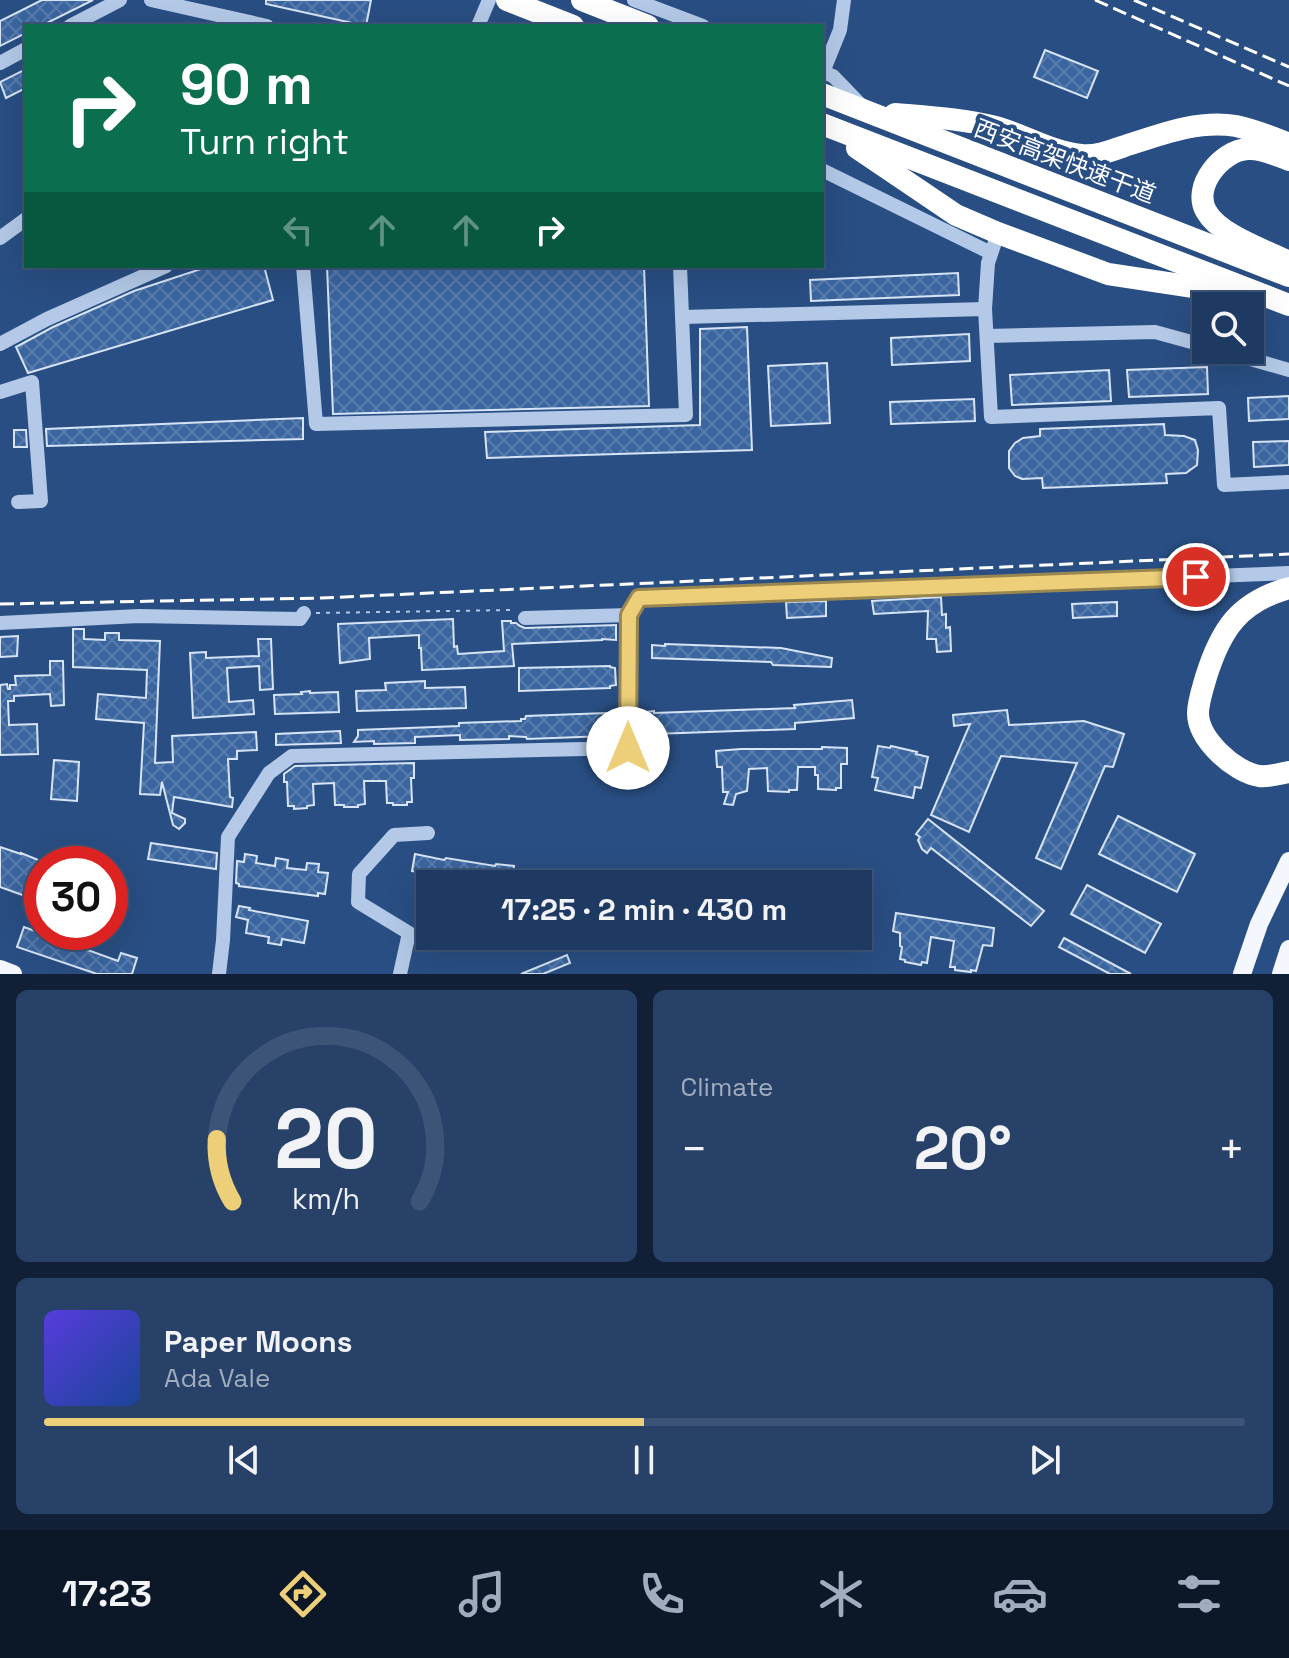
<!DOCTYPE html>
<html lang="en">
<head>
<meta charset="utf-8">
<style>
	:root { --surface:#1f3a62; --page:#274168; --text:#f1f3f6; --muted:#a1adbe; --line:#3c5477; --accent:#edcf7a }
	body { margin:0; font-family:"Space Grotesk","Noto Sans SC",sans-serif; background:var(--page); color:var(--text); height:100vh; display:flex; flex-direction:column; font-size:30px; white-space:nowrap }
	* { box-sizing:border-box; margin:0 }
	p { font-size:26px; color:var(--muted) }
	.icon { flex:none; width:44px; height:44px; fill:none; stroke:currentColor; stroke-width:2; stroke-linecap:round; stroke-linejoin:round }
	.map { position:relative; height:974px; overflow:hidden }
	.panel { display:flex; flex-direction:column; gap:16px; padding:16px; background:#112036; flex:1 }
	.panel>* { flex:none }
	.banner { position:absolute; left:24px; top:24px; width:800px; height:244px; border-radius:0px; box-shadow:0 8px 32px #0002,0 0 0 2px var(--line); background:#0b6e4f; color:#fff; overflow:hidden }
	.fabs { position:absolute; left:1192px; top:292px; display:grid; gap:16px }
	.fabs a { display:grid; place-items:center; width:72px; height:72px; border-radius:0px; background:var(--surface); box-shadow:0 8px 32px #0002,0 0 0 2px var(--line); font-size:40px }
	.speed { position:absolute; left:24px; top:846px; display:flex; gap:16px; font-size:40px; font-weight:700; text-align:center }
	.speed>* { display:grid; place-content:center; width:104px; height:104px; border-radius:50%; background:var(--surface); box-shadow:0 8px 32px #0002,0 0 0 2px var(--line); line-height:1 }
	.speed .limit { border:12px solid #d22; background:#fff; color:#111 }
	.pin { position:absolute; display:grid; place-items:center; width:68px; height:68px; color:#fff; margin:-34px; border:4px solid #fff; border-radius:50%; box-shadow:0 2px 8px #0007 }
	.me { position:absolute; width:88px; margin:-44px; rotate:0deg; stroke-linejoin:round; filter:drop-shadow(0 0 6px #0008) }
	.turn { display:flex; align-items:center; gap:28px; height:168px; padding:0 24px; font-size:36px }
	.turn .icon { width:104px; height:104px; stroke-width:2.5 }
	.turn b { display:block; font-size:56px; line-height:68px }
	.lanes { display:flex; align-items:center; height:76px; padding:0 24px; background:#0003; justify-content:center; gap:40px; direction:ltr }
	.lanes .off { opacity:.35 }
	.big { font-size:60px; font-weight:800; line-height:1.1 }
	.panel .widget { flex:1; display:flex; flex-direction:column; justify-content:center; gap:12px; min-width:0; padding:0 28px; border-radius:12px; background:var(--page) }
	.panel .dial { align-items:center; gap:0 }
	.dial svg { height:208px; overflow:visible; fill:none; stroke:var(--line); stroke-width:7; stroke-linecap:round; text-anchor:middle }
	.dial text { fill:var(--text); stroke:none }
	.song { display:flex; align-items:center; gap:24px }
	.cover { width:96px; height:96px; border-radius:12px; background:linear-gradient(135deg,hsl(250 70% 55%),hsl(220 70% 35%)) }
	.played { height:8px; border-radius:4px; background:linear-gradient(90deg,var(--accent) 50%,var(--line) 50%) }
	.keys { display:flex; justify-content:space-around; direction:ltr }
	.heat { display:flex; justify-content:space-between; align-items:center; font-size:44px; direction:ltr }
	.panel .tiles { flex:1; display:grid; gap:16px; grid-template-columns:1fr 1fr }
	.widget:last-child { grid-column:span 2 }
	.trip { position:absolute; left:416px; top:870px; width:456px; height:80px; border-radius:0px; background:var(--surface); box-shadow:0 8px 32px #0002,0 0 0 2px var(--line); font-weight:800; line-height:80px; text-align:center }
	.tab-bar { display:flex; height:128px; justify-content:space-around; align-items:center; background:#0c1727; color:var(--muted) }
	.tab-bar .icon { width:56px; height:56px }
	.tab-bar .on { color:var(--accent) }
	.tab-bar b { font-size:36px; color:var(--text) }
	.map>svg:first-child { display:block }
</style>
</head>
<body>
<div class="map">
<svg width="1289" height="974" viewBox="0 0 1289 974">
	<defs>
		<pattern id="building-cross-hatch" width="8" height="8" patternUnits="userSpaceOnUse" patternTransform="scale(2)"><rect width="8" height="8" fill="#3a659f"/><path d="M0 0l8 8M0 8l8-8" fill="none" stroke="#587cad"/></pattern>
	</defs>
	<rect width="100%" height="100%" fill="#294e83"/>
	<g fill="url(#building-cross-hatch)" stroke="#d6e4f5" stroke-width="2">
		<polygon points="42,0 93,0 41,26 26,26 26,33 0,46 0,21"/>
		<polygon points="266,0 371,0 366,26 266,4"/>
		<polygon points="1045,50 1098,71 1087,98 1034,77"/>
		<polygon points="26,69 26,88 6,98 0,82"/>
		<polygon points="210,266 264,266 273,300 28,373 16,347 53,327 134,291"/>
		<polygon points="327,266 644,266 649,406 333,414"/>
		<polygon points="958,273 959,295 811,301 810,280"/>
		<polygon points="747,327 752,450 487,458 485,432 700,425 700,329"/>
		<polygon points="969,334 970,361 892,365 891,338"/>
		<polygon points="827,363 830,423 771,426 768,366"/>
		<polygon points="1207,367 1208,394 1129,397 1127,370"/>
		<polygon points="1109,370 1111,401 1012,405 1010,375"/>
		<polygon points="1289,396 1289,419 1249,421 1248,398"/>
		<polygon points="974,399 975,421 891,424 890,402"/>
		<polygon points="303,418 303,439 47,446 46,429"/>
		<polygon points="1164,424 1165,435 1184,436 1195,440 1198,450 1197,465 1186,473 1166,474 1167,483 1043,488 1042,478 1022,479 1015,476 1009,468 1009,451 1015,443 1023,438 1040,436 1040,429"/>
		<polygon points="14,430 26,430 27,447 14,447"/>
		<polygon points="1289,441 1289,465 1254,467 1253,442"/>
		<polygon points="941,597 942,615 946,614 946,628 950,627 951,651 937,652 936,639 927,639 928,611 874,614 872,601"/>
		<polygon points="826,601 826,616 787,618 786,602"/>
		<polygon points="1117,602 1117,616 1073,618 1072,604"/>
		<polygon points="453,619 454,647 457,646 458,654 504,651 502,621 511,621 511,623 516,623 520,626 525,628 616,625 616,640 602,639 602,640 512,644 514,666 422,670 421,648 419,648 419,635 369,638 370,659 340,663 338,624"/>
		<polygon points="73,629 84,629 84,639 105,640 105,633 119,633 119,640 160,641 155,763 173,762 172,736 256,732 257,750 237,751 237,759 228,759 230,797 233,798 232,807 174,797 172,813 185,819 185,823 179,829 173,825 162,782 160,795 140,794 144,723 96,719 98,694 146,698 147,670 73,667"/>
		<polygon points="18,636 17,656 0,657 0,637"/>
		<polygon points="258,639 271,639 273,689 260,690 259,666 227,668 229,702 253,700 254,714 193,718 190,653 206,652 206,658 259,656"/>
		<polygon points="665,644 781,648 832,658 831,667 773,665 771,662 652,658 652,645 665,646"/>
		<polygon points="50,661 63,661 64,705 51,706 50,694 14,696 14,701 8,701 9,725 37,724 38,754 0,755 0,685 7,684 8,689 10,689 10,685 16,685 15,676 50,675"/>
		<polygon points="610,666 610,667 615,668 616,685 610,686 610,688 519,691 519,668"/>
		<polygon points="425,681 425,688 465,687 466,708 357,711 356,691 386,690 385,683"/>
		<polygon points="310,691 310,693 338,692 339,712 275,714 274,695 302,694 301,692"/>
		<polygon points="852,700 854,718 795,723 795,729 654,734 654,741 646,741 645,712 654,711 654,713 795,708 794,705"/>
		<polygon points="1007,710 1009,725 1084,721 1124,734 1113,767 1105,766 1061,869 1036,858 1077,763 1001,756 969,832 931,815 970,724 954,726 953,715"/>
		<polygon points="606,713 606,715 611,716 612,733 606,733 606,736 527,739 526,737 509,736 509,739 460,740 460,735 415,737 415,743 374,744 374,741 354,742 358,736 358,730 459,726 459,723 521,721 521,719 525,719 526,716"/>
		<polygon points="340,731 341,743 276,745 276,734"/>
		<polygon points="878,746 890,748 891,746 917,752 916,754 928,757 921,788 915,787 913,798 875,790 878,778 872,777"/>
		<polygon points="822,747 847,748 847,764 841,764 841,788 836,788 836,790 818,789 818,775 815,775 815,767 798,767 797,790 789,790 789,792 768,791 767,768 749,769 747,791 736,794 733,805 724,804 728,792 723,792 722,767 717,767 716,751 741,749 822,749"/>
		<polygon points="54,760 79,762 77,801 51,799"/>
		<polygon points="414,763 414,778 411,778 412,802 407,802 407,805 393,805 393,803 387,803 386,781 364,781 365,804 358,805 358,807 344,807 344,805 335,805 334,783 313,784 314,805 307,806 307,808 294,809 294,806 288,806 287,782 284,782 284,774 295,766"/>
		<polygon points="1118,816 1195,854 1177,892 1099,854"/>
		<polygon points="928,819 1044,911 1031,926 931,848 927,853 922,849 918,840 920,837 916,834"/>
		<polygon points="151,843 217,853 216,869 148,859"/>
		<polygon points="0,847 21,854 21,853 43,862 42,902 0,887"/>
		<polygon points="245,854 257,856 256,863 275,866 276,858 288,860 287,868 306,870 307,863 319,864 318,872 328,873 325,894 318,893 318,896 239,886 239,884 236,883 237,861 244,862"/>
		<polygon points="415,854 444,860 446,858 495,866 496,864 514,866 511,884 473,884 473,880 450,877 449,884 430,884 430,900 420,900 421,873 412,871"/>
		<polygon points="545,871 598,878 598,884 544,884"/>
		<polygon points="1087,885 1161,924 1145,953 1071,914"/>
		<polygon points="239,906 250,908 249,910 308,921 304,943 282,939 281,945 268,943 269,937 246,933 248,920 236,917"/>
		<polygon points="896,913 994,928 992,946 983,945 976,971 971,970 971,972 955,970 955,967 950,967 954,941 931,937 927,963 922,962 921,965 905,962 905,960 900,959 902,947 900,946 900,933 893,931"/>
		<polygon points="24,927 118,961 121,953 137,958 132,974 97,974 17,947"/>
		<polygon points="774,936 804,936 804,946 774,941"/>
		<polygon points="1064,938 1131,974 1110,974 1059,947"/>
		<polygon points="567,955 570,963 543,974 521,974"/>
	</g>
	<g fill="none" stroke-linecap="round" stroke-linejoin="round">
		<polyline stroke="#b3c9e7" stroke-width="2" stroke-dasharray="4 6" stroke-linecap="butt" points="316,613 514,610"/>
		<g stroke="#b3c9e7" stroke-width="14">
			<polyline points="151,0 267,26"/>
			<polyline points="634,0 703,26"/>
			<polyline points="70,26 120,0"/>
			<polyline points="478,26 489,0"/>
			<polyline points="0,63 26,49"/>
			<polyline points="822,72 833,76 861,105"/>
			<polyline points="823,72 840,30 844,0"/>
			<polyline points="822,170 991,253"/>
			<polyline points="998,233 988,263 985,309 991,417 1219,408 1224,485 1289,482"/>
			<polyline points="0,238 26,219"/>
			<polyline points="303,266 316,424 686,415 680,266"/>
			<polyline points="683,317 985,309"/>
			<polyline points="987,336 1155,332 1206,346"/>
			<polyline points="0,344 47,319 166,266"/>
			<polyline points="1219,350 1289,370"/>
			<polyline points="0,392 32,382 41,501 18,502"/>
			<polyline points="525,618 629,615"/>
			<polyline points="0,623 139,616 300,619 304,613"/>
			<polyline points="219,974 223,940 228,837 269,773 292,756 628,748 629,615 639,598 1289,573"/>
			<polyline points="400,974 409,933 358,902 359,874 394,835 428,833"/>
		</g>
		<g stroke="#f4f8fe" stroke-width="18">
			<polyline points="0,969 13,974"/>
			<polyline points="1242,974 1259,924 1289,861"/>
			<polyline points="1281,974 1289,949"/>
		</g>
		<g stroke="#fff" stroke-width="22">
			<polyline points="507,0 573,26"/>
			<polyline points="582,0 648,26"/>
			<polyline points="822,94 1289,276"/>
			<path d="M 895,114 C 930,117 965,119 999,128 C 1026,136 1052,152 1081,155 C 1099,157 1117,148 1134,143 C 1167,132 1202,120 1236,126 C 1255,130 1272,137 1289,144"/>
			<polyline points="822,124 1289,305"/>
			<polyline points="857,148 956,215 998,233 1108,274 1233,293"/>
			<path d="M 1289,160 C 1276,155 1262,148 1248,149 C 1222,150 1192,186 1206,211 C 1219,235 1265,250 1289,262"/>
		</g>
		<g stroke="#fff" stroke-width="3" stroke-dasharray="14 6" stroke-linecap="butt">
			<polyline points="1095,0 1289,86"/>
			<polyline points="1134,0 1289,67"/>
			<polyline points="0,604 321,598 1289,554"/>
		</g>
		<path stroke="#fff" stroke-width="22" d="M 1289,588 C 1239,602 1221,629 1206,677 C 1203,688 1198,702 1198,713 C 1198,739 1234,772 1259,776 C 1269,777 1279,774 1289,772"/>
	</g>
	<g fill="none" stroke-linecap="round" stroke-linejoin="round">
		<defs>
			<polyline id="route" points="628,748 629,615 639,598 1196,577"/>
		</defs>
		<use href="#route" stroke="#9a874f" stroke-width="20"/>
		<use href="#route" stroke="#edcf7a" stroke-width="14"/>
	</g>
	<g text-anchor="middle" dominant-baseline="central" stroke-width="8" stroke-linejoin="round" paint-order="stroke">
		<g font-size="24" fill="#fff" stroke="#294e83">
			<text transform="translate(1065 161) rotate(21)">西安高架快速干道</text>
		</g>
	</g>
</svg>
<div class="fabs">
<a><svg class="icon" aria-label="search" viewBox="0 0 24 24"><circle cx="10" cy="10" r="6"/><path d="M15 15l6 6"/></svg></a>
</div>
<div class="speed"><div class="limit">30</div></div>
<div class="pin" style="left:1196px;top:577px;background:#d93025"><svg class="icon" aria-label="arrive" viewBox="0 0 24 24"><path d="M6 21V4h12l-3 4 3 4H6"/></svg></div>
<svg class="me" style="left:628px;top:748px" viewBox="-20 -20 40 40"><circle r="19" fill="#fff"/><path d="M0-13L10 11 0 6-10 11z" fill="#edcf7a"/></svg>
<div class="trip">17:25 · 2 min · 430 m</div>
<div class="banner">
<div class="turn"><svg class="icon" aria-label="right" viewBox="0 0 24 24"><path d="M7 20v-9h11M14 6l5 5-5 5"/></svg><div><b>90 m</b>Turn right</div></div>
<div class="lanes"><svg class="icon off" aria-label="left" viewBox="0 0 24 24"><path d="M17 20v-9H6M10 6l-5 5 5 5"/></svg><svg class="icon off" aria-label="ahead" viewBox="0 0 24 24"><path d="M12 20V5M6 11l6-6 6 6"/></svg><svg class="icon off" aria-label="ahead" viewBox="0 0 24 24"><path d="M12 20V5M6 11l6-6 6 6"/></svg><svg class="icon" aria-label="right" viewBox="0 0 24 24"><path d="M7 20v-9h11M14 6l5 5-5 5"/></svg></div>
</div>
</div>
<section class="panel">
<div class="tiles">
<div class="widget dial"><svg viewBox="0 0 100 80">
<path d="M14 69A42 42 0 1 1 86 69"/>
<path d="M14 69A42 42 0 0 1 8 45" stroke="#edcf7a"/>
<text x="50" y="56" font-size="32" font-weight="700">20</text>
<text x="50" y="72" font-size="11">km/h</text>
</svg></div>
<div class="widget"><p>Climate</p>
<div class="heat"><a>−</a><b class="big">20°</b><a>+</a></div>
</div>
<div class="widget">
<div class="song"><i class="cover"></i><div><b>Paper Moons</b><p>Ada Vale</p></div></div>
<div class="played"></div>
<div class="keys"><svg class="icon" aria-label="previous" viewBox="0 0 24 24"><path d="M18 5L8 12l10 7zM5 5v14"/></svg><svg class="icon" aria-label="pause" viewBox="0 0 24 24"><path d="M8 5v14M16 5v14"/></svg><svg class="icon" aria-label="next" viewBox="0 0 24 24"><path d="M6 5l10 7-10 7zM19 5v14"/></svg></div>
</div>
</div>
</section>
<nav class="tab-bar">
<b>17:23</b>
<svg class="icon on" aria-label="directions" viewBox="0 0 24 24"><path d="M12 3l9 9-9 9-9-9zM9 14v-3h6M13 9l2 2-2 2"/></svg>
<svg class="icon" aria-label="music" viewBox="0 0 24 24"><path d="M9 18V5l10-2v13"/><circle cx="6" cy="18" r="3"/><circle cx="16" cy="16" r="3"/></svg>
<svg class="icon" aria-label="phone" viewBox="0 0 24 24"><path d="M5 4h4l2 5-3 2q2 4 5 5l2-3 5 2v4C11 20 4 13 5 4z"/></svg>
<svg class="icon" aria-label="climate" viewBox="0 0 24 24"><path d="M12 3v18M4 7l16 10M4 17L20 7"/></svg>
<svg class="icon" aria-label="car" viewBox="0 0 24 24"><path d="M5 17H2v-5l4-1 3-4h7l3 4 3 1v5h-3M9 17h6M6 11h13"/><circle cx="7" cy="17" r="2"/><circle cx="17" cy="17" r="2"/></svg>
<svg class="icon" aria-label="filters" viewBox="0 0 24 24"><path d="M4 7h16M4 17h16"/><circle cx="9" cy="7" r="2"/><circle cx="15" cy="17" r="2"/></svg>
</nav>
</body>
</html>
